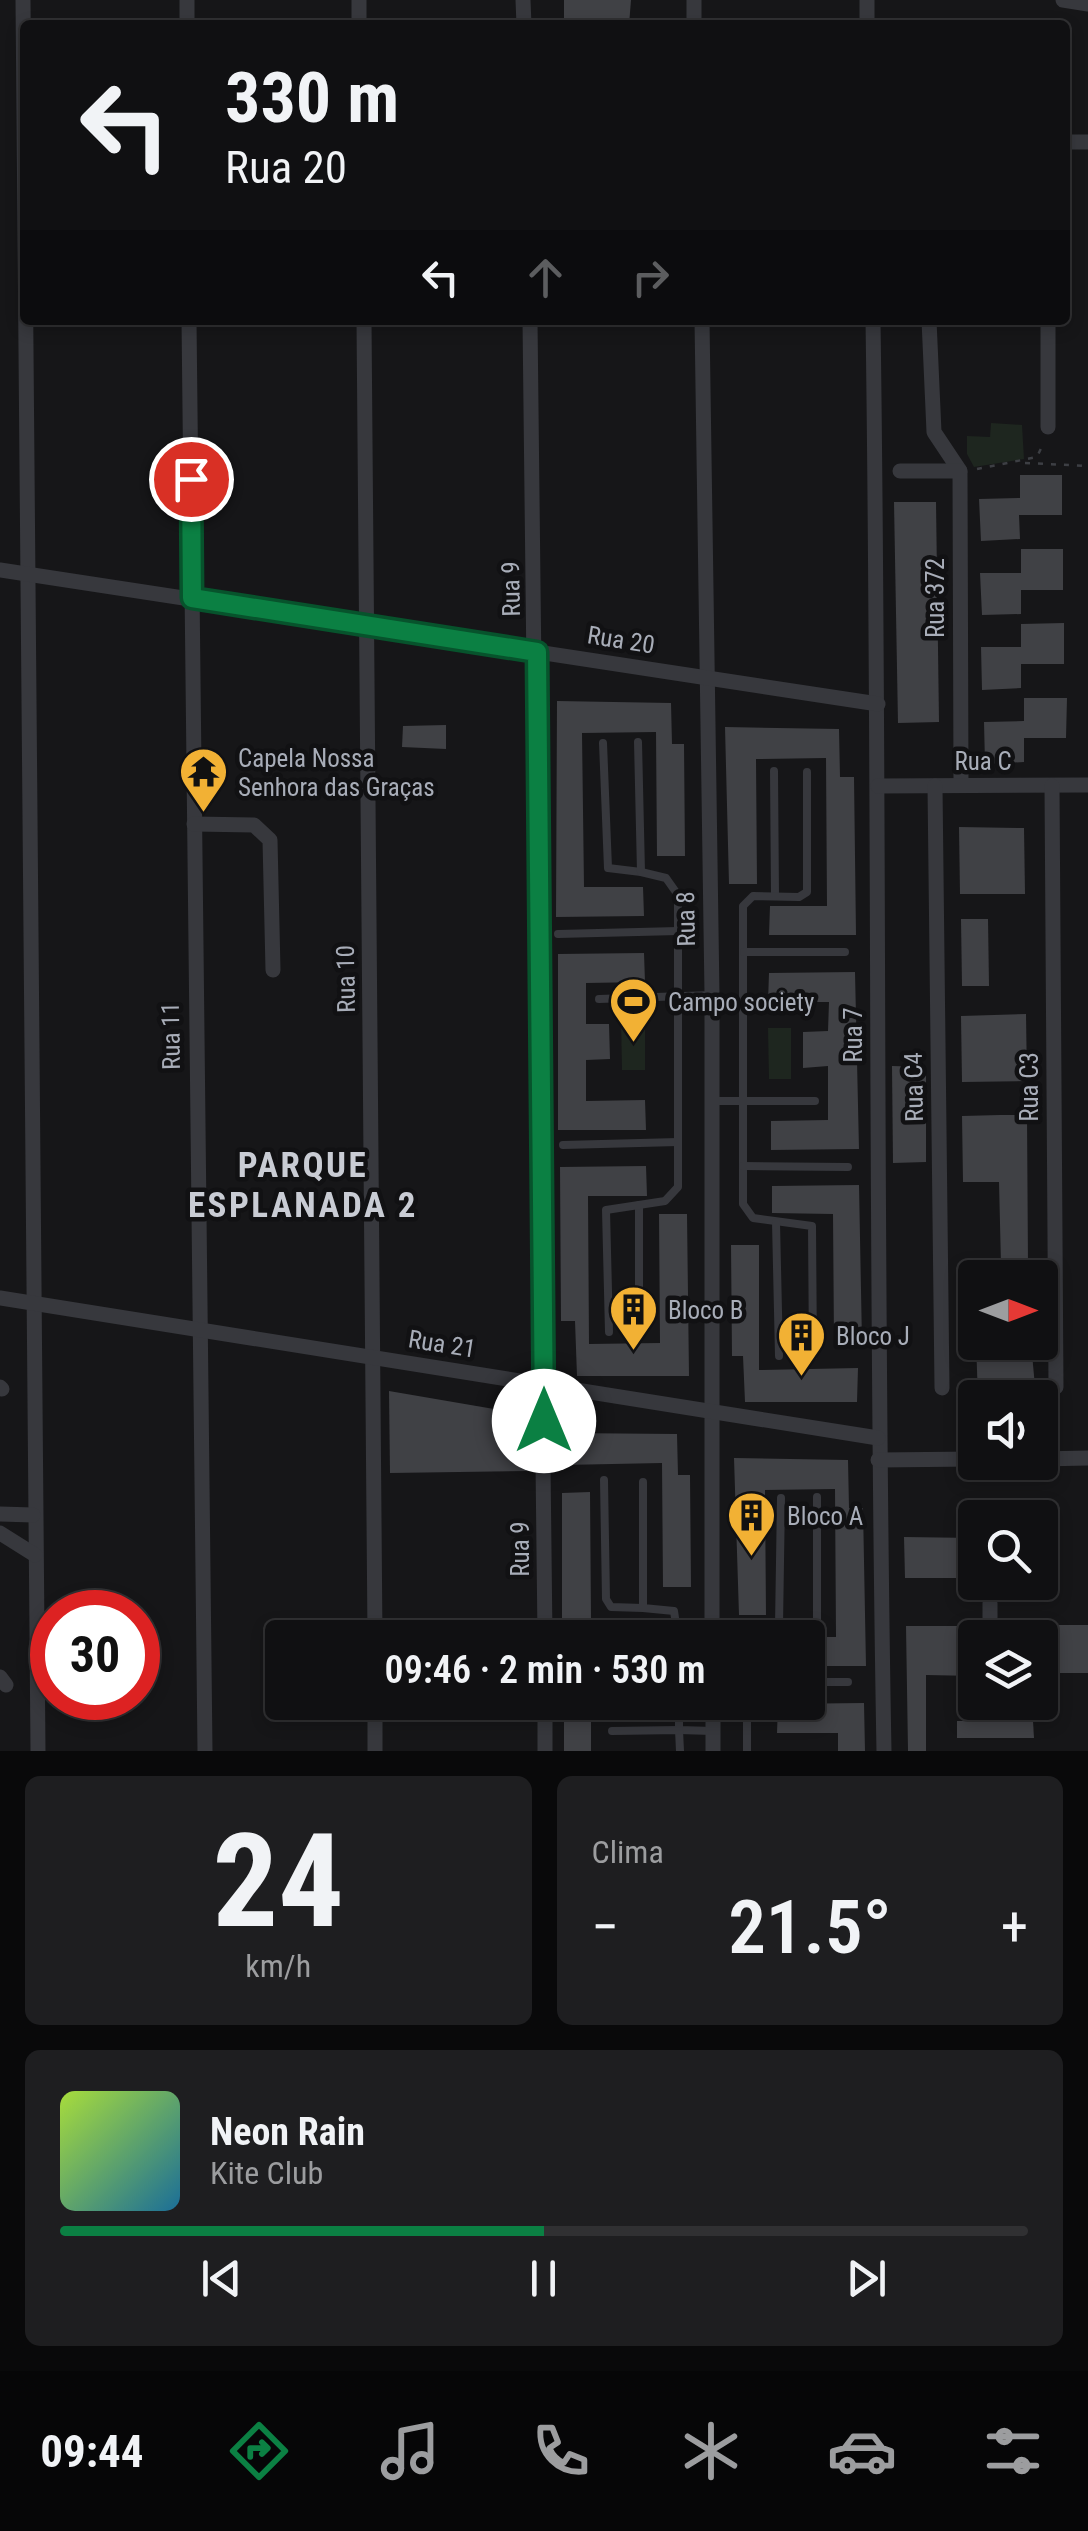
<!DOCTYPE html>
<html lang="pt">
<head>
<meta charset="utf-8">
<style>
	:root { --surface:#101012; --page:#1e1e20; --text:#f1f3f6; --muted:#9c9d9f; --line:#303032; --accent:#0b8043 }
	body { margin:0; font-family:"Roboto Condensed",sans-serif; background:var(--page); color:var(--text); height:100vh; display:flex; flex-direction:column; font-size:38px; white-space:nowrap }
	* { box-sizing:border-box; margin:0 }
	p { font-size:32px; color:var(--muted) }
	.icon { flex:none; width:55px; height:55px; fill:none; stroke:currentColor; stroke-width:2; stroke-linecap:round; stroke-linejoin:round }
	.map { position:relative; height:1751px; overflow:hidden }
	.panel { display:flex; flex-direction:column; gap:25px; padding:25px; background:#09090a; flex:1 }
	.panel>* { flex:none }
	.guide { position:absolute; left:20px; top:20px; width:1050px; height:305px; border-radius:10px; box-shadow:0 5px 15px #0003,0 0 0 2px var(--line); background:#101012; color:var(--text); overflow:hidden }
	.needle { width:65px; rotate:90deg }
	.fabs { position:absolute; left:958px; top:1260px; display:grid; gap:20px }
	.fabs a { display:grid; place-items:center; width:100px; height:100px; border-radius:10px; background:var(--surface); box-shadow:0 5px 15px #0003,0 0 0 2px var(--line); font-size:50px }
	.speed { position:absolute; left:30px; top:1590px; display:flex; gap:20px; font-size:50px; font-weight:700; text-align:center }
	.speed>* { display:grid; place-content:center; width:130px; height:130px; border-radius:50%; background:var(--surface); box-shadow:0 5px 15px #0003,0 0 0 2px var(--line); line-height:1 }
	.speed .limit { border:15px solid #d22; background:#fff; color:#111 }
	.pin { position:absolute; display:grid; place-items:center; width:85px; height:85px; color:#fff; margin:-42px; border:5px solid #fff; border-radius:50%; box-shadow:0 2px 10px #0007 }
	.me { position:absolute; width:110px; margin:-55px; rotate:0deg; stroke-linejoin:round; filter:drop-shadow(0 0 8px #0008) }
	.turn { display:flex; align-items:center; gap:35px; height:210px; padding:0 40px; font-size:45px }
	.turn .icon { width:130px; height:130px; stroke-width:2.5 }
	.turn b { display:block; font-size:70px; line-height:85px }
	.lanes { display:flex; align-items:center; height:95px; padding:0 40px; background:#0003; justify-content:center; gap:50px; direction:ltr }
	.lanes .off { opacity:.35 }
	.big { font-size:75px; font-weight:600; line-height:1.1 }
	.panel .card { flex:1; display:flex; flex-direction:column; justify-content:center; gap:15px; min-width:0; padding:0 35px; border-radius:15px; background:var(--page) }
	.panel .dial { align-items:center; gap:0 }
	.dial b { font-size:130px; line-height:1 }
	.song { display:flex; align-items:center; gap:30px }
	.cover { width:120px; height:120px; border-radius:15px; background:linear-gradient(135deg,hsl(80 70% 55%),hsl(200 70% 35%)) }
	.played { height:10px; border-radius:5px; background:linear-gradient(90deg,var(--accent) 50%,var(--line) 50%) }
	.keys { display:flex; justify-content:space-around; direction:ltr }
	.heat { display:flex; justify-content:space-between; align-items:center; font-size:55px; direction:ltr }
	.panel .tiles { flex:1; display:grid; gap:25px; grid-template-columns:1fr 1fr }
	.card:last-child { grid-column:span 2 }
	.trip { position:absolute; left:265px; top:1620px; width:560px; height:100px; border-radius:10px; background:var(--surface); box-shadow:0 5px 15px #0003,0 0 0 2px var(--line); font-weight:600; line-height:100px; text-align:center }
	.menu { display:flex; height:160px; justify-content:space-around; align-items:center; background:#060607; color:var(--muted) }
	.menu .icon { width:70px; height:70px }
	.menu .active { color:var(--accent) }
	.menu b { font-size:45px; color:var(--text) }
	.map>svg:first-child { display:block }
</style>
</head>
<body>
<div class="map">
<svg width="1088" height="1751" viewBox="0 0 1088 1751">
	<rect width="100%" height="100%" fill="#161618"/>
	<g fill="#1e261f">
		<polygon points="991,423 1022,425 1024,459 974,467 967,454 967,436 990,437"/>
		<polygon points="621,1019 645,1020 645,1070 622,1070"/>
		<polygon points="768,1028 791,1028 791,1079 769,1079"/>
	</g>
	<g fill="#404145">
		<polygon points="564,0 631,0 629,25 564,25"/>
		<polygon points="1020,475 1062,475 1062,515 1019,515 1020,539 981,541 979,499 1020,498"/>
		<polygon points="894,502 936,502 939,722 898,723"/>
		<polygon points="1021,549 1063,549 1063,590 1021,590 1021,614 982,615 980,573 1021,573"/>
		<polygon points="1064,623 1064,664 1021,664 1021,688 982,690 981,647 1021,647 1021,624"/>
		<polygon points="1024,698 1067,698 1066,738 1024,738 1024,762 985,764 984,722 1024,721"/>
		<polygon points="557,701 671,703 672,744 684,744 685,856 657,856 656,732 582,733 584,887 643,887 644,916 556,917"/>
		<polygon points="446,725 446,749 402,747 403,726"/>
		<polygon points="725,727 839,729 840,777 854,777 856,935 769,935 770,906 827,906 826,758 756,759 757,884 729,884"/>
		<polygon points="959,827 1024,828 1025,894 960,894"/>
		<polygon points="961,919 988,919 989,986 962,986"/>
		<polygon points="644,953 645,982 586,983 586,1024 609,1024 610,1059 586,1060 586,1101 645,1100 646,1130 558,1130 558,954"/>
		<polygon points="855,972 859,1149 771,1150 771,1121 828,1120 828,1066 803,1068 803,1032 828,1031 829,1002 768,1002 769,973"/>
		<polygon points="1026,1014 1027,1081 962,1082 961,1016"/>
		<polygon points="892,1066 926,1067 926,1162 893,1163"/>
		<polygon points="1000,1115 1027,1115 1028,1265 1001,1265 999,1182 963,1182 962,1116"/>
		<polygon points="646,1166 647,1196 588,1196 589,1344 660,1343 659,1214 687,1214 689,1376 577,1376 575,1321 561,1321 560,1167"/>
		<polygon points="859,1185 862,1342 834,1342 833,1214 772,1213 772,1186"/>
		<polygon points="731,1245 759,1245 759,1370 858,1368 857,1402 745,1402 743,1356 732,1356"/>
		<polygon points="976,1342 1031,1342 1036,1398 978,1398"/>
		<polygon points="389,1391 529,1415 529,1471 390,1473"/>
		<polygon points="563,1433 677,1434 678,1475 690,1475 691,1587 663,1587 662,1463 563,1465"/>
		<polygon points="734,1458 848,1460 849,1508 863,1508 866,1666 808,1666 808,1637 836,1637 835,1489 765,1490 766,1615 739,1615"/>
		<polygon points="590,1492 591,1618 649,1618 650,1638 562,1638 562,1493"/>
		<polygon points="904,1537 975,1538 975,1578 905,1578"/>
		<polygon points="1024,1625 1088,1625 1088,1673 1040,1673 1040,1638 1024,1638"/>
		<polygon points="906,1626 975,1626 975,1676 926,1675 926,1751 908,1751"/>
		<rect x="564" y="1702" width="27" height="49"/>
		<polygon points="864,1703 865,1751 838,1751 838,1733 777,1733 778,1704"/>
		<polygon points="957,1721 1033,1721 1034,1738 957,1738"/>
	</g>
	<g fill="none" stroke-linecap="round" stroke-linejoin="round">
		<g stroke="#3d3f44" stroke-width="2.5" stroke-dasharray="5 8" stroke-linecap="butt">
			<polyline points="1025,463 1088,466"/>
			<polyline points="977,469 1037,457 1044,442"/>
		</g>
		<g stroke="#37383d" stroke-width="8">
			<polyline points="603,743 608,868 641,872"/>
			<polyline points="774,771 775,896"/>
			<polyline points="807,772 807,892 799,897 753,896 743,906 743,1204 753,1218 812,1226 813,1356"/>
			<polyline points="558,934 678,931"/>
			<polyline points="744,952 845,952"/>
			<polyline points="599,999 712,995"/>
			<polyline points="713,1101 815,1101"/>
			<polyline points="563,1145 678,1142"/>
			<polyline points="743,1166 848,1167"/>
			<polyline points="639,1205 639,1333"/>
			<polyline points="776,1222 779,1356"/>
			<polyline points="609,1332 606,1210 665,1201 678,1187 678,895 666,878 641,872 638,742"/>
			<polyline points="604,1480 606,1599 611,1607 643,1608"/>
			<polyline points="643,1482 643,1608 674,1611 678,1638"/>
			<polyline points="779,1626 781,1498"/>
			<path d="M 747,1638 L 748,1630 C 768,1618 797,1633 817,1621 L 817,1497"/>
			<polyline points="808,1682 848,1682"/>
			<polyline points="679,1702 679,1730 713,1731"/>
			<polyline points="612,1731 679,1730 680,1751"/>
			<polyline points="747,1751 747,1702"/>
		</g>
		<g stroke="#37383d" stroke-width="15">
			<polyline points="23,0 38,1751"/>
			<polyline points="187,0 187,25"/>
			<polyline points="359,0 359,25"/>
			<polyline points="523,0 524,25"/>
			<polyline points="694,0 694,25"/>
			<polyline points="867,0 867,25"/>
			<polyline points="1063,0 1088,4"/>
			<polyline points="1065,142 1088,142"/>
			<polyline points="189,320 205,1751"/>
			<polyline points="364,320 375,1638"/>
			<polyline points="530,320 545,1638"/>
			<polyline points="702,320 712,995 712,1638"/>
			<path d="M 873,320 C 880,797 875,1274 884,1751"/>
			<polyline points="929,320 934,432 960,471"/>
			<polyline points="1048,320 1048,427"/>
			<polyline points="900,471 960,471 961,785"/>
			<polyline points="0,570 878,704"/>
			<polyline points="878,786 1088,785"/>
			<polyline points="935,786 942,1388"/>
			<polyline points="1052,786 1056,1387"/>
			<polyline points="194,824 254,825 270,840 273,970"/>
			<polyline points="0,1298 878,1438"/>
			<polyline points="0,1387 2,1389"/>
			<polyline points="1040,1459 1088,1458"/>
			<polyline points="878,1460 975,1459"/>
			<polyline points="0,1514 33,1515"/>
			<polyline points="0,1533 35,1555"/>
			<polyline points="990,1603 990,1638"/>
			<polyline points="0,1677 6,1685"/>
			<polyline points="375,1702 375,1751"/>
			<polyline points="545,1702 545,1751"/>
			<polyline points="713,1702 713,1751"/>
		</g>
	</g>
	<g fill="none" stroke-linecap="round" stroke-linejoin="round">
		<defs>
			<polyline id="route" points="191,479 192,598 537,652 544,1421"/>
		</defs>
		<use href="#route" stroke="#07532c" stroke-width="25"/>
		<use href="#route" stroke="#0b8043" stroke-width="18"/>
	</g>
	<defs>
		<symbol id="temple-pin" viewBox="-11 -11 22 30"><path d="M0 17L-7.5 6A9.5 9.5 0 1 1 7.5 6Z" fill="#f2b134" stroke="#111113"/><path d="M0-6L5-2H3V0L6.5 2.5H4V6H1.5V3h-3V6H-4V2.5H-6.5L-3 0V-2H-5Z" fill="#111"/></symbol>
		<symbol id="stadium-pin" viewBox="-11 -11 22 30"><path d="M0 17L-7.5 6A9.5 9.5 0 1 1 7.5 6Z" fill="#f2b134" stroke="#111113"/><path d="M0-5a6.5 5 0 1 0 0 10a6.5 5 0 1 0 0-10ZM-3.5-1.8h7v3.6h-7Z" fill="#111"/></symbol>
		<symbol id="building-pin" viewBox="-11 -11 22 30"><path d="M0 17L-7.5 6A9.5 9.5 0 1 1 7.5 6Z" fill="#f2b134" stroke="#111113"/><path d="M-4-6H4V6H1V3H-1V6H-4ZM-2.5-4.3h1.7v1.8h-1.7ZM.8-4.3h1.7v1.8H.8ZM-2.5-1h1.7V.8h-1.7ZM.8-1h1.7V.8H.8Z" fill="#111"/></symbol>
	</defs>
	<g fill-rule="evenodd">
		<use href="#temple-pin" x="176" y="744" width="55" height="75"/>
		<use href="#stadium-pin" x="606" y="974" width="55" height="75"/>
		<use href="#building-pin" x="606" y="1282" width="55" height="75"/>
		<use href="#building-pin" x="774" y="1308" width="55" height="75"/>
		<use href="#building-pin" x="724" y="1488" width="55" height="75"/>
	</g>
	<g text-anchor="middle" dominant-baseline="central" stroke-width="9" stroke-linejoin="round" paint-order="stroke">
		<g font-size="25" fill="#a8adb8" stroke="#111113">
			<text transform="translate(511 589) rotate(-91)">Rua 9</text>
			<text transform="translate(935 598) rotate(-90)">Rua 372</text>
			<text transform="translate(621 640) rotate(9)">Rua 20</text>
			<text x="983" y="761">Rua C</text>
			<text transform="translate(686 919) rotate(-91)">Rua 8</text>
			<text transform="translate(346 979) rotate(-91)">Rua 10</text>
			<text transform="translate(853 1035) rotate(-90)">Rua 7</text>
			<text transform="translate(171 1036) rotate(-91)">Rua 11</text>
			<text transform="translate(914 1087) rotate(-91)">Rua C4</text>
			<text transform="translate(1029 1087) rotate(-90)">Rua C3</text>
			<text transform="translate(442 1344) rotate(9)">Rua 21</text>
			<text transform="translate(520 1549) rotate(-90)">Rua 9</text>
		</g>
		<g font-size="25" fill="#a8adb8" stroke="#111113" text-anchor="start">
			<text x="238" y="758">Capela Nossa<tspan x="238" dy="29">Senhora das Graças</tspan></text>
			<text x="668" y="1002">Campo society</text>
			<text x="668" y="1310">Bloco B</text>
			<text x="836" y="1336">Bloco J</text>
			<text x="787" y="1516">Bloco A</text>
		</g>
		<g font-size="35" font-weight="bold" letter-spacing="2.5" fill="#c9ccd4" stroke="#111113">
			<text x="303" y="1165">PARQUE<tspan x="303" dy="40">ESPLANADA 2</tspan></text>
		</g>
	</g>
</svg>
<div class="fabs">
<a><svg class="needle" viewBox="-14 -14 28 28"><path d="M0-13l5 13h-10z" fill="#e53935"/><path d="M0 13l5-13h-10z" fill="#9c9d9f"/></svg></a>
<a><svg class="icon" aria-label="sound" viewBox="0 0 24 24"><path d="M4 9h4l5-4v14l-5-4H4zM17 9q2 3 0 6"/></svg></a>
<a><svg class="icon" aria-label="search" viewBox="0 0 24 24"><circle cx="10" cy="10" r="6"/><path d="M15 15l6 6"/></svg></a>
<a><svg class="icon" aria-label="layers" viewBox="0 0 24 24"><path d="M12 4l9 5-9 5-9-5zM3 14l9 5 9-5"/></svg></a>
</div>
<div class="speed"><div class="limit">30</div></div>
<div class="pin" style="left:191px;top:479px;background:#d93025"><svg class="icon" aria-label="arrive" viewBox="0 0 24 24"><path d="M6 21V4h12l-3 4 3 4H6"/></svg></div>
<svg class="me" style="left:544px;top:1421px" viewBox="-20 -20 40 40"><circle r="19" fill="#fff"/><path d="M0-13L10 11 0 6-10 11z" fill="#0b8043"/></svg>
<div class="trip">09:46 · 2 min · 530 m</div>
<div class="guide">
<div class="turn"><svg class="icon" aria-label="left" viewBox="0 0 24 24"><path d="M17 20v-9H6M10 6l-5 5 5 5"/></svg><div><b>330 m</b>Rua 20</div></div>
<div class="lanes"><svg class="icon" aria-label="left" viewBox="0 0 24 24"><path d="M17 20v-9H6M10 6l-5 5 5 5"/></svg><svg class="icon off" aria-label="ahead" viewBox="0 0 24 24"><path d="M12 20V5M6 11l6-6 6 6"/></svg><svg class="icon off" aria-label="right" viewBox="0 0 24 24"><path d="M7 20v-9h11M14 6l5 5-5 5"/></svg></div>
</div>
</div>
<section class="panel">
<div class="tiles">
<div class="card dial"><b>24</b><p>km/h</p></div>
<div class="card"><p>Clima</p>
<div class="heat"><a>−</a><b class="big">21.5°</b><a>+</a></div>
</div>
<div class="card">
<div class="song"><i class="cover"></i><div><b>Neon Rain</b><p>Kite Club</p></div></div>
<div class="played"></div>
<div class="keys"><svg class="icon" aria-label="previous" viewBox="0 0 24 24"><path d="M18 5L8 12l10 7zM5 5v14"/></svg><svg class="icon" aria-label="pause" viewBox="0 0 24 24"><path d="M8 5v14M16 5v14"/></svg><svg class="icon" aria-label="next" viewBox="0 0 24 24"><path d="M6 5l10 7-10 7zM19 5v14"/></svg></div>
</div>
</div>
</section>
<nav class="menu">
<b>09:44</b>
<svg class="icon active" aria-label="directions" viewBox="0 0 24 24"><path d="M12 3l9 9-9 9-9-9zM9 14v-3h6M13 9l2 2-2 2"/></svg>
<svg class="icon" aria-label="music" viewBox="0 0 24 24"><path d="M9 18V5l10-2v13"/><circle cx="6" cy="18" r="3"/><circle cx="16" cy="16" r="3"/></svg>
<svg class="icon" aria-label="phone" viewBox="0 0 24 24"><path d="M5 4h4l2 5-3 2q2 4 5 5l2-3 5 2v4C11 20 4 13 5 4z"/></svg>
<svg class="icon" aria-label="climate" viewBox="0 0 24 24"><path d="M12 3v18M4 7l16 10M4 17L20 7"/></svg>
<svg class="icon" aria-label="car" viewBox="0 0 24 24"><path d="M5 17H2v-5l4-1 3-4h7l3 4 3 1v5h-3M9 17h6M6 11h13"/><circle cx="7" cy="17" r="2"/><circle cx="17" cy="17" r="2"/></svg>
<svg class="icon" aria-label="filters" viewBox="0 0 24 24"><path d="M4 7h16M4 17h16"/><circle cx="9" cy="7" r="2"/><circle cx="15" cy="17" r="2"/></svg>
</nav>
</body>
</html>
